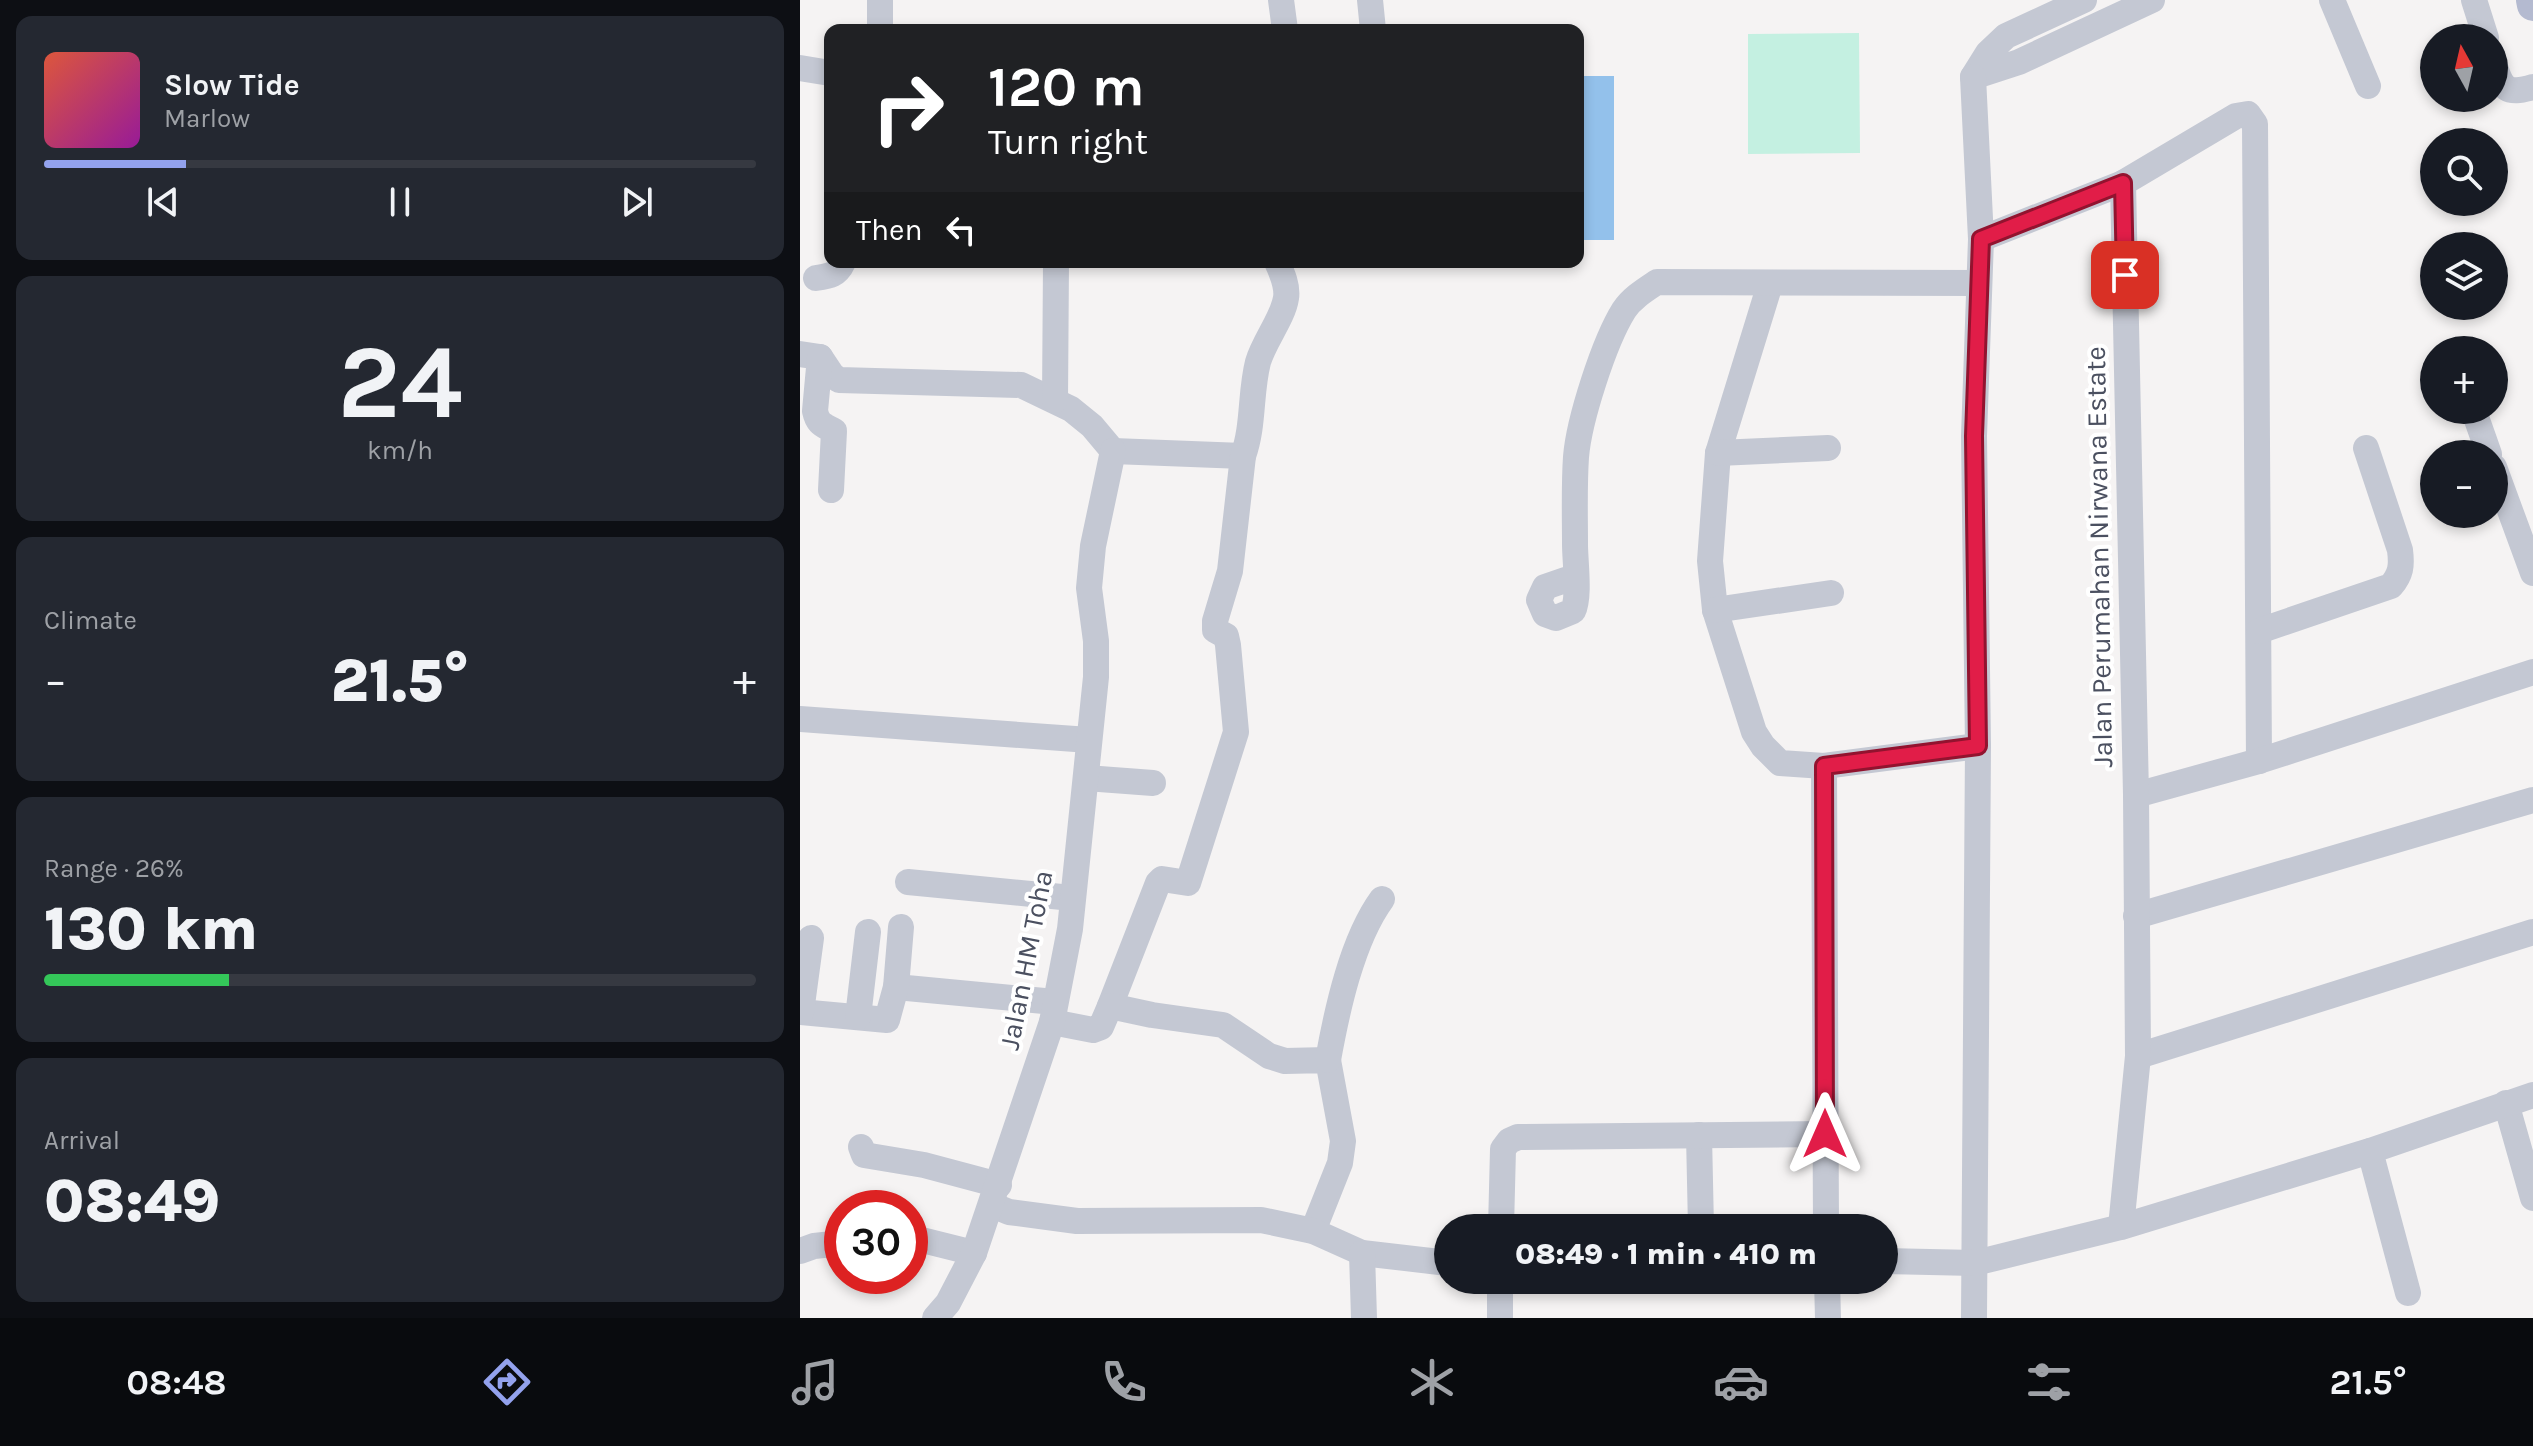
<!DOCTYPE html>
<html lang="en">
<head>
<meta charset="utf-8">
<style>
	:root { --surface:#171b24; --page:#242831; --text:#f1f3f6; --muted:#9ea1a6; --line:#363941; --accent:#93a2ed }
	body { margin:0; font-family:Karla,sans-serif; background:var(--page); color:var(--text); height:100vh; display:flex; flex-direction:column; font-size:30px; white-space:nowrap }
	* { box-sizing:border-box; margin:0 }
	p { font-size:26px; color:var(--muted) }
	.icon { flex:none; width:44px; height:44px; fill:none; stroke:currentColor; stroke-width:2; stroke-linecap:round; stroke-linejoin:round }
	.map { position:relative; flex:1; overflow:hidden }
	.side { display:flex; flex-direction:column; gap:16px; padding:16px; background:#0d0f14; width:800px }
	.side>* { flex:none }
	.banner { position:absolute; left:24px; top:24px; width:760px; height:244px; border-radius:16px; box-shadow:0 4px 12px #0003; background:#202124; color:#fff; overflow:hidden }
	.needle { width:52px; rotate:352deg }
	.controls { position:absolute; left:1620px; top:24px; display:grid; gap:16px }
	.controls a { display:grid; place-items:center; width:88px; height:88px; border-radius:50%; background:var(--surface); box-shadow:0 4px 12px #0003; font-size:40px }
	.speed { position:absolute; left:24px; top:1190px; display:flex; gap:16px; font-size:40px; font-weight:700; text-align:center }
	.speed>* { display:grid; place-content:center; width:104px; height:104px; border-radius:50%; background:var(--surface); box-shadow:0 4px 12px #0003; line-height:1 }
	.speed .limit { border:12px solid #d22; background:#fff; color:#111 }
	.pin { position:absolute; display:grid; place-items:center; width:68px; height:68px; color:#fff; margin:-34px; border-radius:16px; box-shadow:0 4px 12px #0006 }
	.me { position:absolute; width:88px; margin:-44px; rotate:0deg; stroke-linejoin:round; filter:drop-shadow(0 0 6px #0008) }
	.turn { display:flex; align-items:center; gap:28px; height:168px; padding:0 32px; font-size:36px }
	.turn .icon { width:104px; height:104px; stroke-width:2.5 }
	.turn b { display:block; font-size:56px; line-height:68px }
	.then { display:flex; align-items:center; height:76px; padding:0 32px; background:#0003; gap:16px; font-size:30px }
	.big { font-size:60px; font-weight:800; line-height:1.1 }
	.side .card { flex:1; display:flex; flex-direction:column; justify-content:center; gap:12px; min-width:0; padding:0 28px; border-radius:16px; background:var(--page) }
	.side .dial { align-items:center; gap:0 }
	.dial b { font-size:104px; line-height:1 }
	.song { display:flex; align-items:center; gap:24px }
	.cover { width:96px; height:96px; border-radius:12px; background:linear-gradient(135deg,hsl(10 70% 55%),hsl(300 70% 35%)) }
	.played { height:8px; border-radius:4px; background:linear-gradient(90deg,var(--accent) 20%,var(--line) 20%) }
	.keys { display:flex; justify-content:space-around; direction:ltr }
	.heat { display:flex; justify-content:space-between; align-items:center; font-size:44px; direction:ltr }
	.charge { height:12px; border-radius:6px; background:linear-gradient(90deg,#34c759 26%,var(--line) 0) }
	.trip { position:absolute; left:634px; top:1214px; width:464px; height:80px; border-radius:40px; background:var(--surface); box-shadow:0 4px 12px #0003; font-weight:800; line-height:80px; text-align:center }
	.tabs { display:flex; height:128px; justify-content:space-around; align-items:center; background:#090b0e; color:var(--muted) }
	.tabs .icon { width:56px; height:56px }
	.tabs .current { color:var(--accent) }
	.tabs b { font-size:36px; color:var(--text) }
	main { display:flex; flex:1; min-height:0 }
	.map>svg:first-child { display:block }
</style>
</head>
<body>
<main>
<section class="side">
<div class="card">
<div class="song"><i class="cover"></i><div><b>Slow Tide</b><p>Marlow</p></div></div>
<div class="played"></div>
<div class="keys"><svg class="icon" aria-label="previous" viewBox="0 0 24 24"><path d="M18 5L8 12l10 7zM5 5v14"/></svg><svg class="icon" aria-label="pause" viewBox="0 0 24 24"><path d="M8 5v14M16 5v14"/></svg><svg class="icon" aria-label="next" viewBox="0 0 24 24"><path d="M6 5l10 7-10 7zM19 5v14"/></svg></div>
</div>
<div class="card dial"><b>24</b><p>km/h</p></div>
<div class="card"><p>Climate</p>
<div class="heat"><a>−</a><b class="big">21.5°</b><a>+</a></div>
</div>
<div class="card"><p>Range · 26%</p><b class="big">130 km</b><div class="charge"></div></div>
<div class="card"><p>Arrival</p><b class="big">08:49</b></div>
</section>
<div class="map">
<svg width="1733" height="1318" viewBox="0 0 1733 1318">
	<rect width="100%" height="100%" fill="#f5f3f3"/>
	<polygon fill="#c4f0e1" points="1059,33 1060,153 948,154 948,34"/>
	<rect fill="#93c1eb" x="778" y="76" width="36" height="164"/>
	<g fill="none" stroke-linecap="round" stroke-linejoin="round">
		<g stroke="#c4c8d3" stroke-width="26">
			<polyline points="80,0 80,30"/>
			<polyline points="481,0 485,30"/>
			<polyline points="570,0 573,30"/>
			<polyline points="1284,0 1206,36 1188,53 1173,77 1219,62 1352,0"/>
			<polyline points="1532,0 1568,86"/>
			<polyline points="1674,0 1686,38"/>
			<path d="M 1694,64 C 1702,89 1706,95 1733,87"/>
			<polyline points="0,68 30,73"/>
			<polyline points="1173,77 1181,239 1174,436 1178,746 1174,1318"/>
			<polyline points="1181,239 1323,183 1436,116 1448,114 1455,124 1459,761"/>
			<path d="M 16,278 C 30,276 37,275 43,262"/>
			<polyline points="970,284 918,453 910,561 915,610 954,732 963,746 980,763 1024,766 1178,746"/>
			<polyline points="0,354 20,357 32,375 39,380 221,385 271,409 292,426 313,451"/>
			<path d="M 20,357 L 15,411 C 18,425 24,425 34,431 L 31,490"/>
			<polyline points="255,400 256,262"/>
			<polyline points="1676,417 1689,454"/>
			<polyline points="313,451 443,456"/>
			<polyline points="918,453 1028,448"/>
			<polyline points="1694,467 1733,573"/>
			<path d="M 774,577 L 745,587 L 739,600 L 745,614 L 756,618 L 773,611 C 780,597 775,562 775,544 C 775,516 774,486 776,457 C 779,420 804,342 824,310 C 832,298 845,290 857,282 L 1179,283"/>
			<polyline points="915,610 1031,593"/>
			<path d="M 1459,631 L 1591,586 C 1601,574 1602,566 1600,550 L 1566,448"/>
			<polyline points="0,719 289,740"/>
			<polyline points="1024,766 1026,1228"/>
			<polyline points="286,778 353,783"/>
			<polyline points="1336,795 1459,761 1733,672"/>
			<polyline points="108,882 272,898"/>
			<polyline points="1336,916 1733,800"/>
			<polyline points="96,987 255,1002"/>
			<path d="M 310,1006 L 358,883 L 362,879 L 388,883 L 436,732 L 428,645 L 426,636 L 415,630 L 415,621 L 430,571 L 443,456 C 454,426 450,393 458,362 C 464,341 483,318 486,298 C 488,286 482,273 477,262"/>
			<polyline points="0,1012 87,1020 96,987 101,927"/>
			<polyline points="1,1012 11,938"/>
			<polyline points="58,1017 68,932"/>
			<polyline points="252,1022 293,1030 301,1027 310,1006 352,1015 423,1025 469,1056 485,1061 528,1060 543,1141 540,1163 513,1231"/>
			<polyline points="1338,1056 1733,932"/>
			<path d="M 528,1060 C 537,1010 552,940 582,899"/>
			<polyline points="1706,1103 1733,1198"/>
			<polyline points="899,1135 901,1228"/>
			<polyline points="61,1147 64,1155 124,1165 199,1185"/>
			<polyline points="1570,1151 1608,1293"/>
			<polyline points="192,1205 209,1212 277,1221 461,1220 513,1231 562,1253 648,1263"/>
			<polyline points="1321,1227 1338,1056 1336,795 1323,183"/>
			<polyline points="701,1228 703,1149 709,1141 718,1137 1025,1134"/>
			<polyline points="110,1237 174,1253"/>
			<polyline points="0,1251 14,1246 42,1243"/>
			<polyline points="562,1253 564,1318"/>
			<polyline points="1084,1261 1175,1263 1321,1227 1570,1151 1733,1095"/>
			<polyline points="1027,1280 1028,1318"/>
			<polyline points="135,1318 148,1303 174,1253 252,1022 270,929 296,677 296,641 289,588 293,546 313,451"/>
			<polyline points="700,1318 700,1280"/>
		</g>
		<polyline stroke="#b4bad0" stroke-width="32" points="1732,0 1733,5"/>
	</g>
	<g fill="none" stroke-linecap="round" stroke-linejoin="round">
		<defs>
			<polyline id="route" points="1025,1134 1024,766 1178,746 1174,436 1181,239 1323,183 1325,275"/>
		</defs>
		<use href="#route" stroke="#92132f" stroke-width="20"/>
		<use href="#route" stroke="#e11d48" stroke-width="14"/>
	</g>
	<g text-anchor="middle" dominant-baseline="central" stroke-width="8" stroke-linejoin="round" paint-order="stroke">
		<g font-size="28" fill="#4b5060" stroke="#fff">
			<text transform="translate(1299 557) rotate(-91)">Jalan Perumahan Nirwana Estate</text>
			<text transform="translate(226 960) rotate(-79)">Jalan HM Toha</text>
		</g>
	</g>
</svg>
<div class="controls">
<a><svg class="needle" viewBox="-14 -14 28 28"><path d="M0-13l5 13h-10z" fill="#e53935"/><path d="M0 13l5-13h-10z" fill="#9ea1a6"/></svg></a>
<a><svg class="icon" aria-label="search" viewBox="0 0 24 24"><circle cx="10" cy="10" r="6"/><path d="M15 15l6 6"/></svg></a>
<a><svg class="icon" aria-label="layers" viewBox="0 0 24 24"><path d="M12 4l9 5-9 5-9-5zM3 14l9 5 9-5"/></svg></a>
<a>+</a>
<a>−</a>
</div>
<div class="speed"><div class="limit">30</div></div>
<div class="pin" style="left:1325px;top:275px;background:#d93025"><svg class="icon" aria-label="arrive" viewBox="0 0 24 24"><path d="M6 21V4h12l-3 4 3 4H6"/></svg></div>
<svg class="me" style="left:1025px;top:1134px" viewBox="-20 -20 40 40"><path d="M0-17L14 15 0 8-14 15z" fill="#e11d48" stroke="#fff" stroke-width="4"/></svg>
<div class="trip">08:49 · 1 min · 410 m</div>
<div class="banner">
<div class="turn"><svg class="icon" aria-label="right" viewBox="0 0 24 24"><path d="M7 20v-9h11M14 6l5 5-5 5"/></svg><div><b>120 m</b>Turn right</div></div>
<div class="then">Then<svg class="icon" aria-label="left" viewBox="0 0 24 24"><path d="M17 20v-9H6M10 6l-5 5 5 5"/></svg></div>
</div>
</div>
</main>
<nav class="tabs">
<b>08:48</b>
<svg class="icon current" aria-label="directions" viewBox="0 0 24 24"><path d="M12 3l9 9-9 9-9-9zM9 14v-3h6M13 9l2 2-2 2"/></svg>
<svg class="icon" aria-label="music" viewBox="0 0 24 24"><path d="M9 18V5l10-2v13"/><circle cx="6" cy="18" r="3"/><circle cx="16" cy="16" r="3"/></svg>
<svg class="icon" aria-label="phone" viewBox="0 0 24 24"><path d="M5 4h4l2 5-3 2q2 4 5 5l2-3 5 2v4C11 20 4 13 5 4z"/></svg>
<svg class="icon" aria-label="climate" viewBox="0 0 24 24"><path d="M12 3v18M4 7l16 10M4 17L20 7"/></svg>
<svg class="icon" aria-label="car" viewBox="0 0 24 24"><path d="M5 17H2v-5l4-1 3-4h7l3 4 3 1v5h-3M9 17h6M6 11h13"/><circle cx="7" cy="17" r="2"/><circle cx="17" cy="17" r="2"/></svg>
<svg class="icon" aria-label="filters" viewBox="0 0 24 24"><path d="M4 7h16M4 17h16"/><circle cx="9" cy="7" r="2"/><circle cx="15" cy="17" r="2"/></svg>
<b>21.5°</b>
</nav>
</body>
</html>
